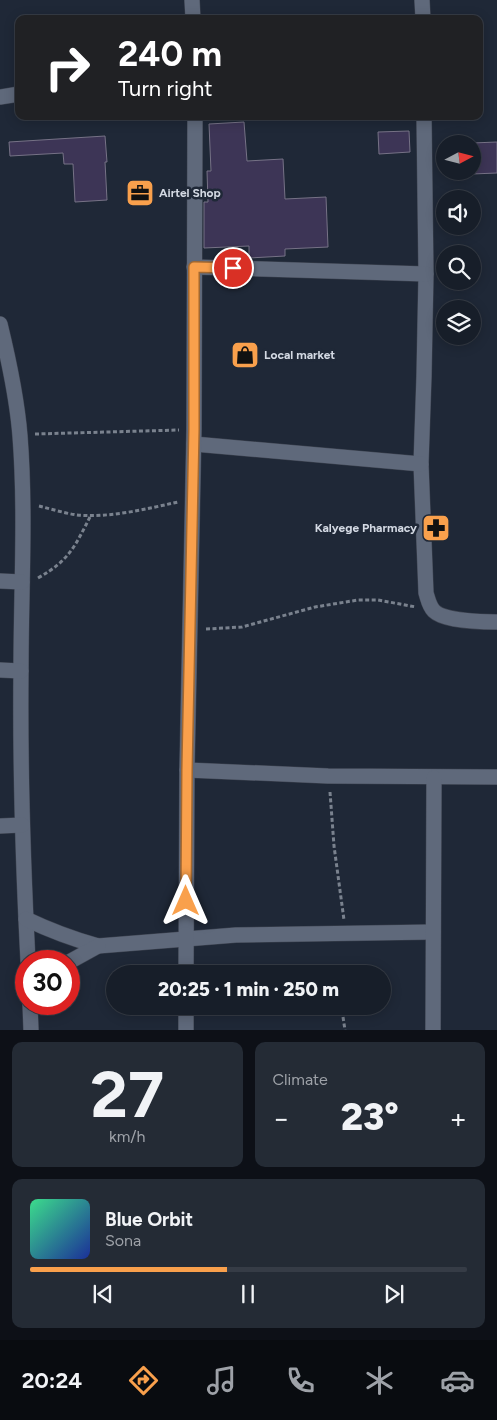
<!DOCTYPE html>
<html lang="en">
<head>
<meta charset="utf-8">
<style>
	:root { --surface:#171e29; --page:#242b35; --text:#f1f3f6; --muted:#9ea2a8; --line:#363c46; --accent:#f9a04c }
	body { margin:0; font-family:Figtree,sans-serif; background:var(--page); color:var(--text); height:100vh; display:flex; flex-direction:column; font-size:19px; white-space:nowrap }
	* { box-sizing:border-box; margin:0 }
	p { font-size:16px; color:var(--muted) }
	.icon { flex:none; width:28px; height:28px; fill:none; stroke:currentColor; stroke-width:2; stroke-linecap:round; stroke-linejoin:round }
	.map { position:relative; height:1030px; overflow:hidden }
	.side { display:flex; flex-direction:column; gap:12px; padding:12px; background:#0d1017; flex:1 }
	.side>* { flex:none }
	.banner { position:absolute; left:15px; top:15px; width:468px; height:105px; border-radius:10px; box-shadow:0 2px 12px #0003,0 0 0 1px var(--line); background:#202124; color:#fff; overflow:hidden }
	.needle { width:32px; rotate:83deg }
	.fabs { position:absolute; left:436px; top:135px; display:grid; gap:10px }
	.fabs a { display:grid; place-items:center; width:45px; height:45px; border-radius:50%; background:var(--surface); box-shadow:0 2px 12px #0003,0 0 0 1px var(--line); font-size:25px }
	.speed { position:absolute; left:15px; top:950px; display:flex; gap:10px; font-size:25px; font-weight:700; text-align:center }
	.speed>* { display:grid; place-content:center; width:65px; height:65px; border-radius:50%; background:var(--surface); box-shadow:0 2px 12px #0003,0 0 0 1px var(--line); line-height:1 }
	.speed .limit { border:8px solid #d22; background:#fff; color:#111 }
	.pin { position:absolute; display:grid; place-items:center; width:42px; height:42px; color:#fff; margin:-21px; border:2px solid #fff; border-radius:50%; box-shadow:0 1px 5px #0007 }
	.me { position:absolute; width:55px; margin:-28px; rotate:0deg; stroke-linejoin:round; filter:drop-shadow(0 0 4px #0008) }
	.turn { display:flex; align-items:center; gap:18px; height:105px; padding:0 20px; font-size:22px }
	.turn .icon { width:65px; height:65px; stroke-width:2.5 }
	.turn b { display:block; font-size:35px; line-height:42px }
	.big { font-size:38px; font-weight:800; line-height:1.1 }
	.side .tile { flex:1; display:flex; flex-direction:column; justify-content:center; gap:8px; min-width:0; padding:0 18px; border-radius:10px; background:var(--page) }
	.side .dial { align-items:center; gap:0 }
	.dial b { font-size:65px; line-height:1 }
	.song { display:flex; align-items:center; gap:15px }
	.cover { width:60px; height:60px; border-radius:8px; background:linear-gradient(135deg,hsl(150 70% 55%),hsl(230 70% 35%)) }
	.played { height:5px; border-radius:2px; background:linear-gradient(90deg,var(--accent) 45%,var(--line) 45%) }
	.keys { display:flex; justify-content:space-around; direction:ltr }
	.heat { display:flex; justify-content:space-between; align-items:center; font-size:28px; direction:ltr }
	.side .tiles { flex:1; display:grid; gap:12px; grid-template-columns:1fr 1fr }
	.tile:last-child { grid-column:span 2 }
	.trip { position:absolute; left:106px; top:965px; width:285px; height:50px; border-radius:25px; background:var(--surface); box-shadow:0 2px 12px #0003,0 0 0 1px var(--line); font-weight:800; line-height:50px; text-align:center }
	.dock { display:flex; height:80px; justify-content:space-around; align-items:center; background:#090c10; color:var(--muted) }
	.dock .icon { width:35px; height:35px }
	.dock .current { color:var(--accent) }
	.dock b { font-size:22px; color:var(--text) }
	.map>svg:first-child { display:block }
</style>
</head>
<body>
<div class="map">
<svg width="497" height="1030" viewBox="0 0 497 1030">
	<rect width="100%" height="100%" fill="#1f2837"/>
	<g fill="#3d3556" stroke="#767286">
		<polygon points="244,122 247,161 283,159 285,199 326,197 328,247 285,249 285,256 249,258 249,246 204,248 204,202 208,202 207,171 211,171 209,124"/>
		<polygon points="409,131 410,152 379,154 378,132"/>
		<polygon points="105,136 107,162 105,162 107,200 75,202 73,164 64,164 63,153 10,156 9,142"/>
		<polygon points="497,142 497,173 472,174 472,143"/>
	</g>
	<g fill="none" stroke-linecap="round" stroke-linejoin="round">
		<defs>
			<g id="minor">
				<polyline points="192,0 193,19"/>
				<polyline points="422,0 423,19"/>
				<polyline points="0,97 19,94"/>
				<path d="M 424,116 L 426,274 L 424,376 L 421,464 L 426,593 C 428,599 429,606 434,611 C 444,621 483,622 497,622"/>
				<polyline points="194,267 426,274"/>
				<path d="M 0,324 C 9,361 17,398 20,436 C 26,513 21,592 21,670 C 20,767 23,864 28,961"/>
				<polyline points="194,444 421,464"/>
				<polyline points="0,581 22,582"/>
				<polyline points="0,670 21,671"/>
				<polyline points="187,770 328,776 497,777"/>
				<polyline points="0,826 22,825"/>
				<path d="M 26,919 C 49,930 73,939 98,946 L 236,935 L 433,932"/>
				<polyline points="69,962 98,946"/>
				<polyline points="186,974 187,770 194,429 195,116"/>
				<polyline points="30,1004 31,1030"/>
				<polyline points="186,1006 186,1030"/>
				<polyline points="433,1030 434,778"/>
			</g>
		</defs>
		<use href="#minor" stroke="#3e4451" stroke-width="16"/>
		<g stroke="#7a828e" stroke-width="3" stroke-dasharray="4 2.5" stroke-linecap="butt">
			<polyline points="35,434 179,430"/>
			<path d="M 39,506 C 51,509 64,513 77,515 C 110,518 146,509 178,502"/>
			<path d="M 38,578 C 70,560 75,546 91,515"/>
			<polyline points="206,629 242,627 315,607 358,600 378,600 416,607"/>
			<polyline points="330,792 334,846 344,920"/>
			<polyline points="343,1017 345,1030"/>
		</g>
		<use href="#minor" stroke="#5f697b" stroke-width="15"/>
	</g>
	<g fill="none" stroke-linecap="round" stroke-linejoin="round">
		<defs>
			<polyline id="route" points="186,901 187,770 194,429 194,267 233,268"/>
		</defs>
		<use href="#route" stroke="#a26831" stroke-width="12"/>
		<use href="#route" stroke="#f9a04c" stroke-width="9"/>
	</g>
	<defs>
		<symbol id="office-square" viewBox="-11 -11 22 22"><rect x="-9" y="-9" width="18" height="18" rx="4" fill="#f9a04c" stroke="#1f2837"/><path d="M-6-3h4V-5.5h4V-3h4V5H-6ZM-1-4.5V-3h2v-1.5ZM-6 0V1H6V0Z" fill="#111"/></symbol>
		<symbol id="shop-square" viewBox="-11 -11 22 22"><rect x="-9" y="-9" width="18" height="18" rx="4" fill="#f9a04c" stroke="#1f2837"/><path d="M-5-2.5h2.3a2.7 3.5 0 0 1 5.4 0H5L5.5 6h-11ZM-1.5-2.5h3a1.5 2.3 0 0 0-3 0Z" fill="#111"/></symbol>
		<symbol id="pharmacy-square" viewBox="-11 -11 22 22"><rect x="-9" y="-9" width="18" height="18" rx="4" fill="#f9a04c" stroke="#1f2837"/><path d="M-2-6h4v4h4v4h-4v4h-4v-4h-4v-4h4Z" fill="#111"/></symbol>
	</defs>
	<g fill-rule="evenodd">
		<use href="#office-square" x="124" y="177" width="32" height="32"/>
		<use href="#shop-square" x="229" y="339" width="32" height="32"/>
		<use href="#pharmacy-square" x="420" y="512" width="32" height="32"/>
	</g>
	<g text-anchor="middle" dominant-baseline="central" stroke-width="5" stroke-linejoin="round" paint-order="stroke">
		<g font-size="12" font-weight="bold" fill="#d3d9e3" stroke="#1f2837" text-anchor="start">
			<text x="159" y="193">Airtel Shop</text>
			<text x="264" y="355">Local market</text>
			<text x="417" y="528" text-anchor="end">Kalyege Pharmacy</text>
		</g>
	</g>
</svg>
<div class="fabs">
<a><svg class="needle" viewBox="-14 -14 28 28"><path d="M0-13l5 13h-10z" fill="#e53935"/><path d="M0 13l5-13h-10z" fill="#9ea2a8"/></svg></a>
<a><svg class="icon" aria-label="sound" viewBox="0 0 24 24"><path d="M4 9h4l5-4v14l-5-4H4zM17 9q2 3 0 6"/></svg></a>
<a><svg class="icon" aria-label="search" viewBox="0 0 24 24"><circle cx="10" cy="10" r="6"/><path d="M15 15l6 6"/></svg></a>
<a><svg class="icon" aria-label="layers" viewBox="0 0 24 24"><path d="M12 4l9 5-9 5-9-5zM3 14l9 5 9-5"/></svg></a>
</div>
<div class="speed"><div class="limit">30</div></div>
<div class="pin" style="left:233px;top:268px;background:#d93025"><svg class="icon" aria-label="arrive" viewBox="0 0 24 24"><path d="M6 21V4h12l-3 4 3 4H6"/></svg></div>
<svg class="me" style="left:186px;top:901px" viewBox="-20 -20 40 40"><path d="M0-17L14 15 0 8-14 15z" fill="#f9a04c" stroke="#fff" stroke-width="4"/></svg>
<div class="trip">20:25 · 1 min · 250 m</div>
<div class="banner">
<div class="turn"><svg class="icon" aria-label="right" viewBox="0 0 24 24"><path d="M7 20v-9h11M14 6l5 5-5 5"/></svg><div><b>240 m</b>Turn right</div></div>
</div>
</div>
<section class="side">
<div class="tiles">
<div class="tile dial"><b>27</b><p>km/h</p></div>
<div class="tile"><p>Climate</p>
<div class="heat"><a>−</a><b class="big">23°</b><a>+</a></div>
</div>
<div class="tile">
<div class="song"><i class="cover"></i><div><b>Blue Orbit</b><p>Sona</p></div></div>
<div class="played"></div>
<div class="keys"><svg class="icon" aria-label="previous" viewBox="0 0 24 24"><path d="M18 5L8 12l10 7zM5 5v14"/></svg><svg class="icon" aria-label="pause" viewBox="0 0 24 24"><path d="M8 5v14M16 5v14"/></svg><svg class="icon" aria-label="next" viewBox="0 0 24 24"><path d="M6 5l10 7-10 7zM19 5v14"/></svg></div>
</div>
</div>
</section>
<nav class="dock">
<b>20:24</b>
<svg class="icon current" aria-label="directions" viewBox="0 0 24 24"><path d="M12 3l9 9-9 9-9-9zM9 14v-3h6M13 9l2 2-2 2"/></svg>
<svg class="icon" aria-label="music" viewBox="0 0 24 24"><path d="M9 18V5l10-2v13"/><circle cx="6" cy="18" r="3"/><circle cx="16" cy="16" r="3"/></svg>
<svg class="icon" aria-label="phone" viewBox="0 0 24 24"><path d="M5 4h4l2 5-3 2q2 4 5 5l2-3 5 2v4C11 20 4 13 5 4z"/></svg>
<svg class="icon" aria-label="climate" viewBox="0 0 24 24"><path d="M12 3v18M4 7l16 10M4 17L20 7"/></svg>
<svg class="icon" aria-label="car" viewBox="0 0 24 24"><path d="M5 17H2v-5l4-1 3-4h7l3 4 3 1v5h-3M9 17h6M6 11h13"/><circle cx="7" cy="17" r="2"/><circle cx="17" cy="17" r="2"/></svg>
</nav>
</body>
</html>
